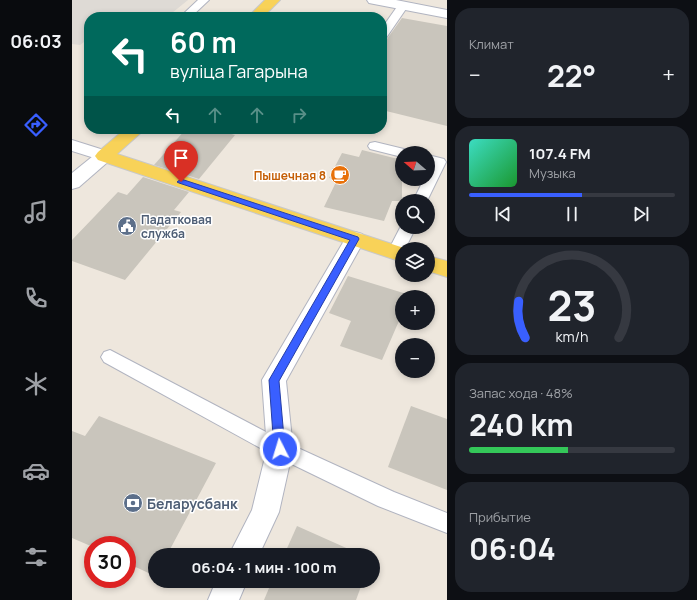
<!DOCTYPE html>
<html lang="ru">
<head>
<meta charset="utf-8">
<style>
	:root { --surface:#171b24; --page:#20242c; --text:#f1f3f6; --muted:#9ea1a6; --line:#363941; --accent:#395fff }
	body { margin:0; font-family:Manrope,sans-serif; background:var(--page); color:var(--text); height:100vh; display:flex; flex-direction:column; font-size:15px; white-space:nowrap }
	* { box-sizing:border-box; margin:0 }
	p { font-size:13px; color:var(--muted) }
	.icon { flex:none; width:22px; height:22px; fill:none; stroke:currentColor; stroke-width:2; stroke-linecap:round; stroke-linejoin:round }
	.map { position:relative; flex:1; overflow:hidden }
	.panel { display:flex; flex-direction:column; gap:8px; padding:8px; background:#0d0f14; width:250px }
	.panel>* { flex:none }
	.top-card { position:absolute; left:12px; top:12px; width:303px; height:122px; border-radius:16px; box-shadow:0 2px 6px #0003; background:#00695c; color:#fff; overflow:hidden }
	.needle { width:26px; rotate:289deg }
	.controls { position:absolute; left:323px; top:146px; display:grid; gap:8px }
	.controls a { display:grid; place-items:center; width:40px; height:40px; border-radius:50%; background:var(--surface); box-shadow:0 2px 6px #0003; font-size:20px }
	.speed { position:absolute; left:12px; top:536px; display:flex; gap:8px; font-size:20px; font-weight:700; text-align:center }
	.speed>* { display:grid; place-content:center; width:52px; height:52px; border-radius:50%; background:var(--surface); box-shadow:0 2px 6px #0003; line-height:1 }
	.speed .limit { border:6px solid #d22; background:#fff; color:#111 }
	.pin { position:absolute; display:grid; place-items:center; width:34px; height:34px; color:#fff; margin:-41px -17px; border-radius:50% 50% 50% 0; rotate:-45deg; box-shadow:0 0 4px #0007 }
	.pin .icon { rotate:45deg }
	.me { position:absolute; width:44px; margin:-22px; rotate:355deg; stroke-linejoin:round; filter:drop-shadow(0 0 3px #0008) }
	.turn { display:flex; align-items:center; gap:14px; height:84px; padding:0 20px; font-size:18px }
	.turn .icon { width:52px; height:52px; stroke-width:2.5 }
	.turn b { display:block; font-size:28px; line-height:34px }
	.lanes { display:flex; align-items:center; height:38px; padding:0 20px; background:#0003; justify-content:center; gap:20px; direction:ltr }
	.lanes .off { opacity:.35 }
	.big { font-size:30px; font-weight:700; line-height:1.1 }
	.panel .tile { flex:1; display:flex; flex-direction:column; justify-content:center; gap:6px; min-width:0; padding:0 14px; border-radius:16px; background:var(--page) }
	.panel .dial { align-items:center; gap:0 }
	.dial svg { height:104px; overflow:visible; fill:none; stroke:var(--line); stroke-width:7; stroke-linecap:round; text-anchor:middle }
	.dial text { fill:var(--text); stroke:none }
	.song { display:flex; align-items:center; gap:12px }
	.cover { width:48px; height:48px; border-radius:6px; background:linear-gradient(135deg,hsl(170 70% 55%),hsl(130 70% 35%)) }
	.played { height:4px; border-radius:2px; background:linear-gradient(90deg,var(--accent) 55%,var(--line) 55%) }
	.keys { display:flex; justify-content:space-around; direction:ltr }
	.heat { display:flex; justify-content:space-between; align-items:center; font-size:22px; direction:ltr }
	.charge { height:6px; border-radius:3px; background:linear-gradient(90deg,#34c759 48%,var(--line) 0) }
	.trip { position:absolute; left:76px; top:548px; width:232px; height:40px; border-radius:20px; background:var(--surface); box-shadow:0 2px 6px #0003; font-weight:700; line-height:40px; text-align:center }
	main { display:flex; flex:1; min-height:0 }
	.dock { display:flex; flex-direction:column; width:72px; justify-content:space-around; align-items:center; background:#090b0e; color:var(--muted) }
	.dock .icon { width:28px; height:28px }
	.dock .selected { color:var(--accent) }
	.dock b { font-size:18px; color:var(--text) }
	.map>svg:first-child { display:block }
</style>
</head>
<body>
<main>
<nav class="dock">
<b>06:03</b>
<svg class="icon selected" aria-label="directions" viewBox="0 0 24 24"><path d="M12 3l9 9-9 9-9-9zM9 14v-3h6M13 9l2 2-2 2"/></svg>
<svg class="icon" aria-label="music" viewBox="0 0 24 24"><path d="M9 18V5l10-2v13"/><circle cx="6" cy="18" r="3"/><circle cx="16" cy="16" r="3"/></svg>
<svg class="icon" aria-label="phone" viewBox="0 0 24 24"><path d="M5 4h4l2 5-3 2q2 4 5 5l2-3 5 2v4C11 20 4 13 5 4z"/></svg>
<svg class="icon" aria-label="climate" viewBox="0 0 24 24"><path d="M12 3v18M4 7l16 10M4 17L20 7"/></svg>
<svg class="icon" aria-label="car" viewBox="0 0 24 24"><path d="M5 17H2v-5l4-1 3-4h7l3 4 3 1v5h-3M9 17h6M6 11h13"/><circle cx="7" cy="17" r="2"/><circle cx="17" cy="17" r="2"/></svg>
<svg class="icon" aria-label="filters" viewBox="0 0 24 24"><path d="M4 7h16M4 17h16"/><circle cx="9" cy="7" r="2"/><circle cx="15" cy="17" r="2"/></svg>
</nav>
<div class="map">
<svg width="375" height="600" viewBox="0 0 375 600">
	<rect width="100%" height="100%" fill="#eee7dd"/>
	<polygon fill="#dedad5" points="0,0 116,0 95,17 17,17 17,38 8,45 0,44"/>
	<g fill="#c9c5bc">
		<polygon points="330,18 375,26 375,126 310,110 310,40 315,39"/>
		<polygon points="114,129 141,129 163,135 127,179 82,165"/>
		<polygon points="290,150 330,160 330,201 320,201 312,221 252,207 265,180 257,178 270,153 287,157"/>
		<polygon points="71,177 117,192 102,210 109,212 53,280 0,261 0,240 46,192 55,195"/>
		<polygon points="276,276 338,295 337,297 330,297 330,314 310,360 268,346 279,321 257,313"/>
		<polygon points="339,406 375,419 375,490 316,467"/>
		<polygon points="27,416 144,463 95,555 83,555 83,576 55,563 55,545 21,545 21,547 0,538 0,431 13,436"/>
		<polygon points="225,526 290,555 212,555"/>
		<polygon points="200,581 291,581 284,600 192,600"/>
	</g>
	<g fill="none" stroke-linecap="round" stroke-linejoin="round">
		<defs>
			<g id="service">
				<polygon points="126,0 137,0 119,17 108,17"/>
				<polygon points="331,3 336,6 314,38 310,39 310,28 327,4"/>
				<polygon points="303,142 336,150 338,153 330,153 330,157 298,149 296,146 298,143"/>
				<polygon points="356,155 372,159 374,162 355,201 341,201 352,179 356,179 356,170 359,164 356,163"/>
				<polygon points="330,224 330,227 344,227 333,249 330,249 329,257 323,259 317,257 315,253"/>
				<polygon points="38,350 215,443 322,492 375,513 375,533 306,506 201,455 32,362 29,357 32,352"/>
			</g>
			<g id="minor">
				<polygon points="295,0 324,0 375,10 375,18 302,4 297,3"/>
				<polygon points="283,232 290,234 293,239 214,381 221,449 207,512 187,555 157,555 180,510 195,449 190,380 276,234"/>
				<polygon points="144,581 175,581 167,600 136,600"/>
			</g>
			<polygon id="tertiary" points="0,140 38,152 41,156 38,160 32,161 0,151"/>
			<polygon id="secondary" points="32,151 38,152 41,156 38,160 7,187 0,189 0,173 26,152"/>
			<g id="primary">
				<polygon points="193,0 208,0 191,17 176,17"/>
				<polygon points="53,129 73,129 45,154 335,249 330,249 330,262 26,160 23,156 26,152"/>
				<polygon points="356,256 375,261 375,277 356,271"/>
			</g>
		</defs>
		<use href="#service" stroke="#b1b4c0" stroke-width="2"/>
		<use href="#minor" stroke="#b1b4c0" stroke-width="2"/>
		<use href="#tertiary" stroke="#b1b4c0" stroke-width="2"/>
		<use href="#secondary" stroke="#b1b4c0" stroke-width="2"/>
		<use href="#primary" stroke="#c8c8c8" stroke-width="2"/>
		<use href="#service" fill="#fff" fill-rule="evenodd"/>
		<use href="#minor" fill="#fff" fill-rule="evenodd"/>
		<use href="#tertiary" fill="#fff" fill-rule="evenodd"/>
		<use href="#secondary" fill="#fff" fill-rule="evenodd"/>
		<use href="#primary" fill="#f8d258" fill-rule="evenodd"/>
	</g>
	<polygon fill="#395fff" stroke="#253ea6" points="109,179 286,237 287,239 207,381 213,449 212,453 208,454 204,453 202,449 197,380 278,240 107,183 105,182"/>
	<defs>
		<symbol id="cafe-disc" viewBox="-11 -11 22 22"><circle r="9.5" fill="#e8710a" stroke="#fff"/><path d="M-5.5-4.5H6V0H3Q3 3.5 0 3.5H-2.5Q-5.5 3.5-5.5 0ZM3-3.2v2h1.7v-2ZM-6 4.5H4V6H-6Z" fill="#fff"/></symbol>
		<symbol id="civic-disc" viewBox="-11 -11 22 22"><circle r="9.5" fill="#5c6f8a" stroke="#fff"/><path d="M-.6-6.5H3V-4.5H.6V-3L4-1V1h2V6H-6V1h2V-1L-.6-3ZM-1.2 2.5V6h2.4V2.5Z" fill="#fff"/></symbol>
		<symbol id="bank-disc" viewBox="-11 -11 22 22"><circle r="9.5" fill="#5c6f8a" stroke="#fff"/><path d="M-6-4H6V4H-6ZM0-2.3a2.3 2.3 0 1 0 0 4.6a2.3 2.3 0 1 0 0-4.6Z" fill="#fff"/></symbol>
	</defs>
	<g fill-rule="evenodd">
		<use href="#cafe-disc" x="257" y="164" width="22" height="22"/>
		<use href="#civic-disc" x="44" y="215" width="22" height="22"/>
		<use href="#bank-disc" x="50" y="492" width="22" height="22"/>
	</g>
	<g text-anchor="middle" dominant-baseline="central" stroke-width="3" stroke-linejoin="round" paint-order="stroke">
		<g font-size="12" font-weight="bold" fill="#c56008" stroke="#fff" text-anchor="end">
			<text x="254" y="175">Пышечная 8</text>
		</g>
		<g font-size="12" font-weight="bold" fill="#4e5e75" stroke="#fff" text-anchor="start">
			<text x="69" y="219">Падатковая<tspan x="69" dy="14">служба</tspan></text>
		</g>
		<g font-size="14" font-weight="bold" fill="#4e5e75" stroke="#fff" text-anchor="start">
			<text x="75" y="503">Беларусбанк</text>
		</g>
	</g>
</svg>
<div class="controls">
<a><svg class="needle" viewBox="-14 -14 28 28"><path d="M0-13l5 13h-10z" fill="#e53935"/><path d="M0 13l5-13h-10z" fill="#9ea1a6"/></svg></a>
<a><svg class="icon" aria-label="search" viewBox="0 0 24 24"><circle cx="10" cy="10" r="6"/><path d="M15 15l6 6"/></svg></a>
<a><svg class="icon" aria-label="layers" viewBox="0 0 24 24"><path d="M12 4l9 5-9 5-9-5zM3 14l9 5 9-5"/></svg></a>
<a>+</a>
<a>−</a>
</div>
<div class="speed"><div class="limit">30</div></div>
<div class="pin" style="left:109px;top:182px;background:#d93025"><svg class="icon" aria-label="arrive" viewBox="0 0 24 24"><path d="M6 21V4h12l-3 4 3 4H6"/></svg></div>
<svg class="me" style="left:208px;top:449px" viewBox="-20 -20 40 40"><circle r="17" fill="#395fff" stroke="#fff" stroke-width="3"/><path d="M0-11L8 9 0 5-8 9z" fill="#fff"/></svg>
<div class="trip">06:04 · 1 мин · 100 m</div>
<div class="top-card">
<div class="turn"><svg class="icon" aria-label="left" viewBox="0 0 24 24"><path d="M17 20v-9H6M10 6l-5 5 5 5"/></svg><div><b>60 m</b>вуліца Гагарына</div></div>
<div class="lanes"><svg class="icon" aria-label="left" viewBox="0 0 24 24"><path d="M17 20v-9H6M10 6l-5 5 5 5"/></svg><svg class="icon off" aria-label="ahead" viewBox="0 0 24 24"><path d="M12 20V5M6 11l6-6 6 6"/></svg><svg class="icon off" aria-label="ahead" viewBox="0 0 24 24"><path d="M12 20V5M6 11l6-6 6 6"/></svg><svg class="icon off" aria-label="right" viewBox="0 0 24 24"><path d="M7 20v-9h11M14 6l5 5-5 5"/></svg></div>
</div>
</div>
<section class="panel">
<div class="tile"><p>Климат</p>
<div class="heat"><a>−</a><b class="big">22°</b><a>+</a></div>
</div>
<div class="tile">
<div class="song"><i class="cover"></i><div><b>107.4 FM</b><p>Музыка</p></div></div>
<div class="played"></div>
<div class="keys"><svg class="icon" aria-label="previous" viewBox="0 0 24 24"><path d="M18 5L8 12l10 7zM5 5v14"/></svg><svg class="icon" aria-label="pause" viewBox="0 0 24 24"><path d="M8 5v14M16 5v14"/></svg><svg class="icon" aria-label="next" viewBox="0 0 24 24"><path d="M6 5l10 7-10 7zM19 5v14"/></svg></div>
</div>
<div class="tile dial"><svg viewBox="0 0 100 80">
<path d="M14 69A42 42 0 1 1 86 69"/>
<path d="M14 69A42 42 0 0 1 9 41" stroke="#395fff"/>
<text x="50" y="56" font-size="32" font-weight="700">23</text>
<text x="50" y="72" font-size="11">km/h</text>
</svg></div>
<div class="tile"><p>Запас хода · 48%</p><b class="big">240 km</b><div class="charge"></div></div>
<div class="tile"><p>Прибытие</p><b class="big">06:04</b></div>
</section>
</main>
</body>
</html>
